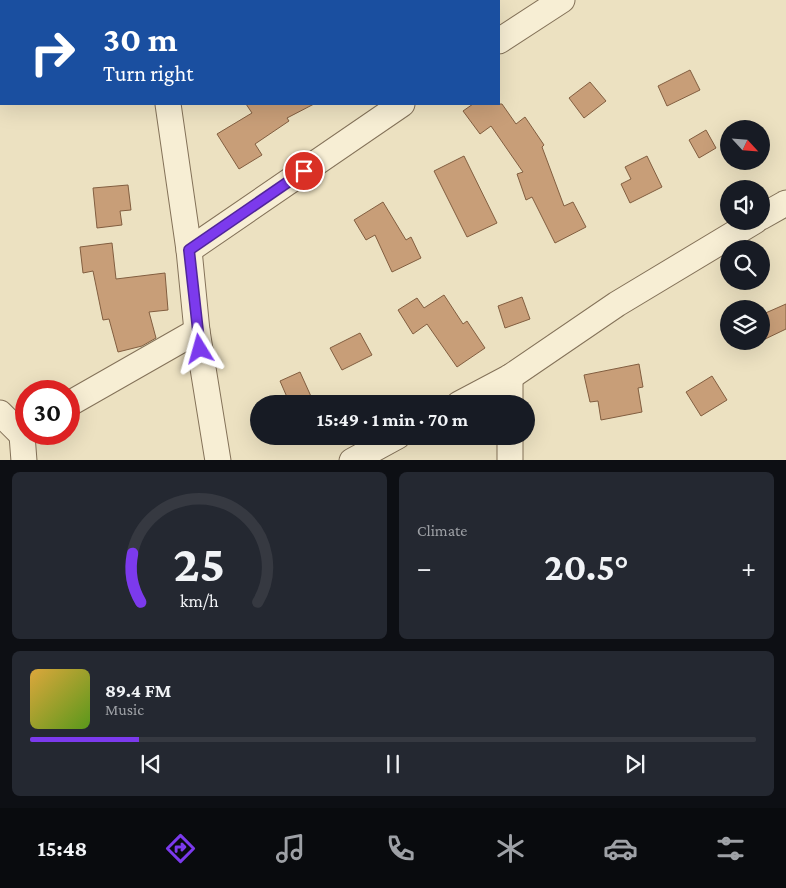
<!DOCTYPE html>
<html lang="en">
<head>
<meta charset="utf-8">
<style>
	:root { --surface:#171b24; --page:#242831; --text:#f1f3f6; --muted:#9ea1a6; --line:#363941; --accent:#7c3aed }
	body { margin:0; font-family:"Crimson Pro",serif; background:var(--page); color:var(--text); height:100vh; display:flex; flex-direction:column; font-size:19px; white-space:nowrap }
	* { box-sizing:border-box; margin:0 }
	p { font-size:16px; color:var(--muted) }
	.icon { flex:none; width:28px; height:28px; fill:none; stroke:currentColor; stroke-width:2; stroke-linecap:round; stroke-linejoin:round }
	.map { position:relative; height:460px; overflow:hidden }
	.drawer { display:flex; flex-direction:column; gap:12px; padding:12px; background:#0d0f14; flex:1 }
	.drawer>* { flex:none }
	.hud { position:absolute; left:0px; top:0px; width:500px; height:105px; box-shadow:0 5px 20px #0002; background:#1a4fa0; color:#fff; overflow:hidden }
	.needle { width:32px; rotate:116deg }
	.buttons { position:absolute; left:720px; top:120px; display:grid; gap:10px }
	.buttons a { display:grid; place-items:center; width:50px; height:50px; border-radius:50%; background:var(--surface); box-shadow:0 5px 20px #0002; font-size:25px }
	.speed { position:absolute; left:15px; top:380px; display:flex; gap:10px; font-size:25px; font-weight:700; text-align:center }
	.speed>* { display:grid; place-content:center; width:65px; height:65px; border-radius:50%; background:var(--surface); box-shadow:0 5px 20px #0002; line-height:1 }
	.speed .limit { border:8px solid #d22; background:#fff; color:#111 }
	.pin { position:absolute; display:grid; place-items:center; width:42px; height:42px; color:#fff; margin:-21px; border:2px solid #fff; border-radius:50%; box-shadow:0 1px 5px #0007 }
	.me { position:absolute; width:55px; margin:-28px; rotate:352deg; stroke-linejoin:round; filter:drop-shadow(0 0 4px #0008) }
	.turn { display:flex; align-items:center; gap:18px; height:105px; padding:0 20px; font-size:22px }
	.turn .icon { width:65px; height:65px; stroke-width:2.5 }
	.turn b { display:block; font-size:35px; line-height:42px }
	.big { font-size:38px; font-weight:700; line-height:1.1 }
	.drawer .tile { flex:1; display:flex; flex-direction:column; justify-content:center; gap:8px; min-width:0; padding:0 18px; border-radius:8px; background:var(--page) }
	.drawer .dial { align-items:center; gap:0 }
	.dial svg { height:130px; overflow:visible; fill:none; stroke:var(--line); stroke-width:7; stroke-linecap:round; text-anchor:middle }
	.dial text { fill:var(--text); stroke:none }
	.song { display:flex; align-items:center; gap:15px }
	.cover { width:60px; height:60px; border-radius:8px; background:linear-gradient(135deg,hsl(40 70% 55%),hsl(90 70% 35%)) }
	.played { height:5px; border-radius:2px; background:linear-gradient(90deg,var(--accent) 15%,var(--line) 15%) }
	.keys { display:flex; justify-content:space-around; direction:ltr }
	.heat { display:flex; justify-content:space-between; align-items:center; font-size:28px; direction:ltr }
	.drawer .tiles { flex:1; display:grid; gap:12px; grid-template-columns:1fr 1fr }
	.tile:last-child { grid-column:span 2 }
	.trip { position:absolute; left:250px; top:395px; width:285px; height:50px; border-radius:25px; background:var(--surface); box-shadow:0 5px 20px #0002; font-weight:700; line-height:50px; text-align:center }
	.menu { display:flex; height:80px; justify-content:space-around; align-items:center; background:#090b0e; color:var(--muted) }
	.menu .icon { width:35px; height:35px }
	.menu .selected { color:var(--accent) }
	.menu b { font-size:22px; color:var(--text) }
	.map>svg:first-child { display:block }
</style>
</head>
<body>
<div class="map">
<svg width="786" height="461" viewBox="0 0 786 461">
	<rect width="100%" height="100%" fill="#ece1c1"/>
	<g fill="#c89e78" stroke="#825e40">
		<polygon points="690,70 700,90 667,106 658,86"/>
		<polygon points="590,82 606,101 584,118 569,98"/>
		<polygon points="246,104 314,104 287,118 289,121 255,144 262,155 239,169 217,134 252,113"/>
		<polygon points="473,104 502,104 516,124 525,117 544,145 542,147 564,206 573,202 586,227 555,243 532,197 526,200 517,174 523,172 491,126 480,134 463,111"/>
		<polygon points="706,130 716,148 699,158 689,140"/>
		<polygon points="464,156 497,223 467,237 434,171"/>
		<polygon points="647,156 662,187 630,203 621,184 631,179 625,167"/>
		<polygon points="128,185 131,210 120,211 122,225 97,228 93,188"/>
		<polygon points="383,202 406,240 411,237 421,258 392,272 375,235 366,240 354,220"/>
		<polygon points="112,243 116,279 165,273 168,310 149,312 156,338 142,346 118,352 109,319 103,320 93,271 83,273 80,247"/>
		<polygon points="444,295 463,324 467,321 485,348 457,367 427,324 413,334 398,310 417,298 424,308"/>
		<polygon points="522,297 530,319 505,328 498,306"/>
		<polygon points="786,304 786,329 761,341 761,315"/>
		<polygon points="360,333 372,355 342,370 330,348"/>
		<polygon points="639,364 643,387 638,388 642,412 601,420 598,401 590,402 584,375"/>
		<polygon points="300,372 314,403 311,404 290,404 280,381"/>
		<polygon points="712,376 727,400 701,416 686,392"/>
	</g>
	<g fill="none" stroke-linecap="round" stroke-linejoin="round">
		<defs>
			<g id="minor">
				<polyline points="150,0 150,1"/>
				<polyline points="499,41 562,0"/>
				<polyline points="168,104 189,250 197,331 218,461"/>
				<polyline points="761,217 786,203"/>
				<polyline points="189,250 402,104"/>
				<polyline points="69,404 197,331"/>
				<polyline points="459,404 510,377 617,304 755,221"/>
				<polyline points="510,404 510,377"/>
				<polyline points="0,413 22,435 26,432"/>
				<polyline points="22,435 24,461"/>
				<polyline points="352,461 398,436"/>
				<polyline points="510,461 510,436"/>
			</g>
		</defs>
		<use href="#minor" stroke="#847259" stroke-width="27"/>
		<use href="#minor" stroke="#f7eed4" stroke-width="25"/>
	</g>
	<g fill="none" stroke-linecap="round" stroke-linejoin="round">
		<defs>
			<polyline id="route" points="200,349 189,250 304,171"/>
		</defs>
		<use href="#route" stroke="#51269a" stroke-width="12"/>
		<use href="#route" stroke="#7c3aed" stroke-width="9"/>
	</g>
</svg>
<div class="buttons">
<a><svg class="needle" viewBox="-14 -14 28 28"><path d="M0-13l5 13h-10z" fill="#e53935"/><path d="M0 13l5-13h-10z" fill="#9ea1a6"/></svg></a>
<a><svg class="icon" aria-label="sound" viewBox="0 0 24 24"><path d="M4 9h4l5-4v14l-5-4H4zM17 9q2 3 0 6"/></svg></a>
<a><svg class="icon" aria-label="search" viewBox="0 0 24 24"><circle cx="10" cy="10" r="6"/><path d="M15 15l6 6"/></svg></a>
<a><svg class="icon" aria-label="layers" viewBox="0 0 24 24"><path d="M12 4l9 5-9 5-9-5zM3 14l9 5 9-5"/></svg></a>
</div>
<div class="speed"><div class="limit">30</div></div>
<div class="pin" style="left:304px;top:171px;background:#d93025"><svg class="icon" aria-label="arrive" viewBox="0 0 24 24"><path d="M6 21V4h12l-3 4 3 4H6"/></svg></div>
<svg class="me" style="left:200px;top:349px" viewBox="-20 -20 40 40"><path d="M0-17L14 15 0 8-14 15z" fill="#7c3aed" stroke="#fff" stroke-width="4"/></svg>
<div class="trip">15:49 · 1 min · 70 m</div>
<div class="hud">
<div class="turn"><svg class="icon" aria-label="right" viewBox="0 0 24 24"><path d="M7 20v-9h11M14 6l5 5-5 5"/></svg><div><b>30 m</b>Turn right</div></div>
</div>
</div>
<section class="drawer">
<div class="tiles">
<div class="tile dial"><svg viewBox="0 0 100 80">
<path d="M14 69A42 42 0 1 1 86 69"/>
<path d="M14 69A42 42 0 0 1 9 39" stroke="#7c3aed"/>
<text x="50" y="56" font-size="32" font-weight="700">25</text>
<text x="50" y="72" font-size="11">km/h</text>
</svg></div>
<div class="tile"><p>Climate</p>
<div class="heat"><a>−</a><b class="big">20.5°</b><a>+</a></div>
</div>
<div class="tile">
<div class="song"><i class="cover"></i><div><b>89.4 FM</b><p>Music</p></div></div>
<div class="played"></div>
<div class="keys"><svg class="icon" aria-label="previous" viewBox="0 0 24 24"><path d="M18 5L8 12l10 7zM5 5v14"/></svg><svg class="icon" aria-label="pause" viewBox="0 0 24 24"><path d="M8 5v14M16 5v14"/></svg><svg class="icon" aria-label="next" viewBox="0 0 24 24"><path d="M6 5l10 7-10 7zM19 5v14"/></svg></div>
</div>
</div>
</section>
<nav class="menu">
<b>15:48</b>
<svg class="icon selected" aria-label="directions" viewBox="0 0 24 24"><path d="M12 3l9 9-9 9-9-9zM9 14v-3h6M13 9l2 2-2 2"/></svg>
<svg class="icon" aria-label="music" viewBox="0 0 24 24"><path d="M9 18V5l10-2v13"/><circle cx="6" cy="18" r="3"/><circle cx="16" cy="16" r="3"/></svg>
<svg class="icon" aria-label="phone" viewBox="0 0 24 24"><path d="M5 4h4l2 5-3 2q2 4 5 5l2-3 5 2v4C11 20 4 13 5 4z"/></svg>
<svg class="icon" aria-label="climate" viewBox="0 0 24 24"><path d="M12 3v18M4 7l16 10M4 17L20 7"/></svg>
<svg class="icon" aria-label="car" viewBox="0 0 24 24"><path d="M5 17H2v-5l4-1 3-4h7l3 4 3 1v5h-3M9 17h6M6 11h13"/><circle cx="7" cy="17" r="2"/><circle cx="17" cy="17" r="2"/></svg>
<svg class="icon" aria-label="filters" viewBox="0 0 24 24"><path d="M4 7h16M4 17h16"/><circle cx="9" cy="7" r="2"/><circle cx="15" cy="17" r="2"/></svg>
</nav>
</body>
</html>
